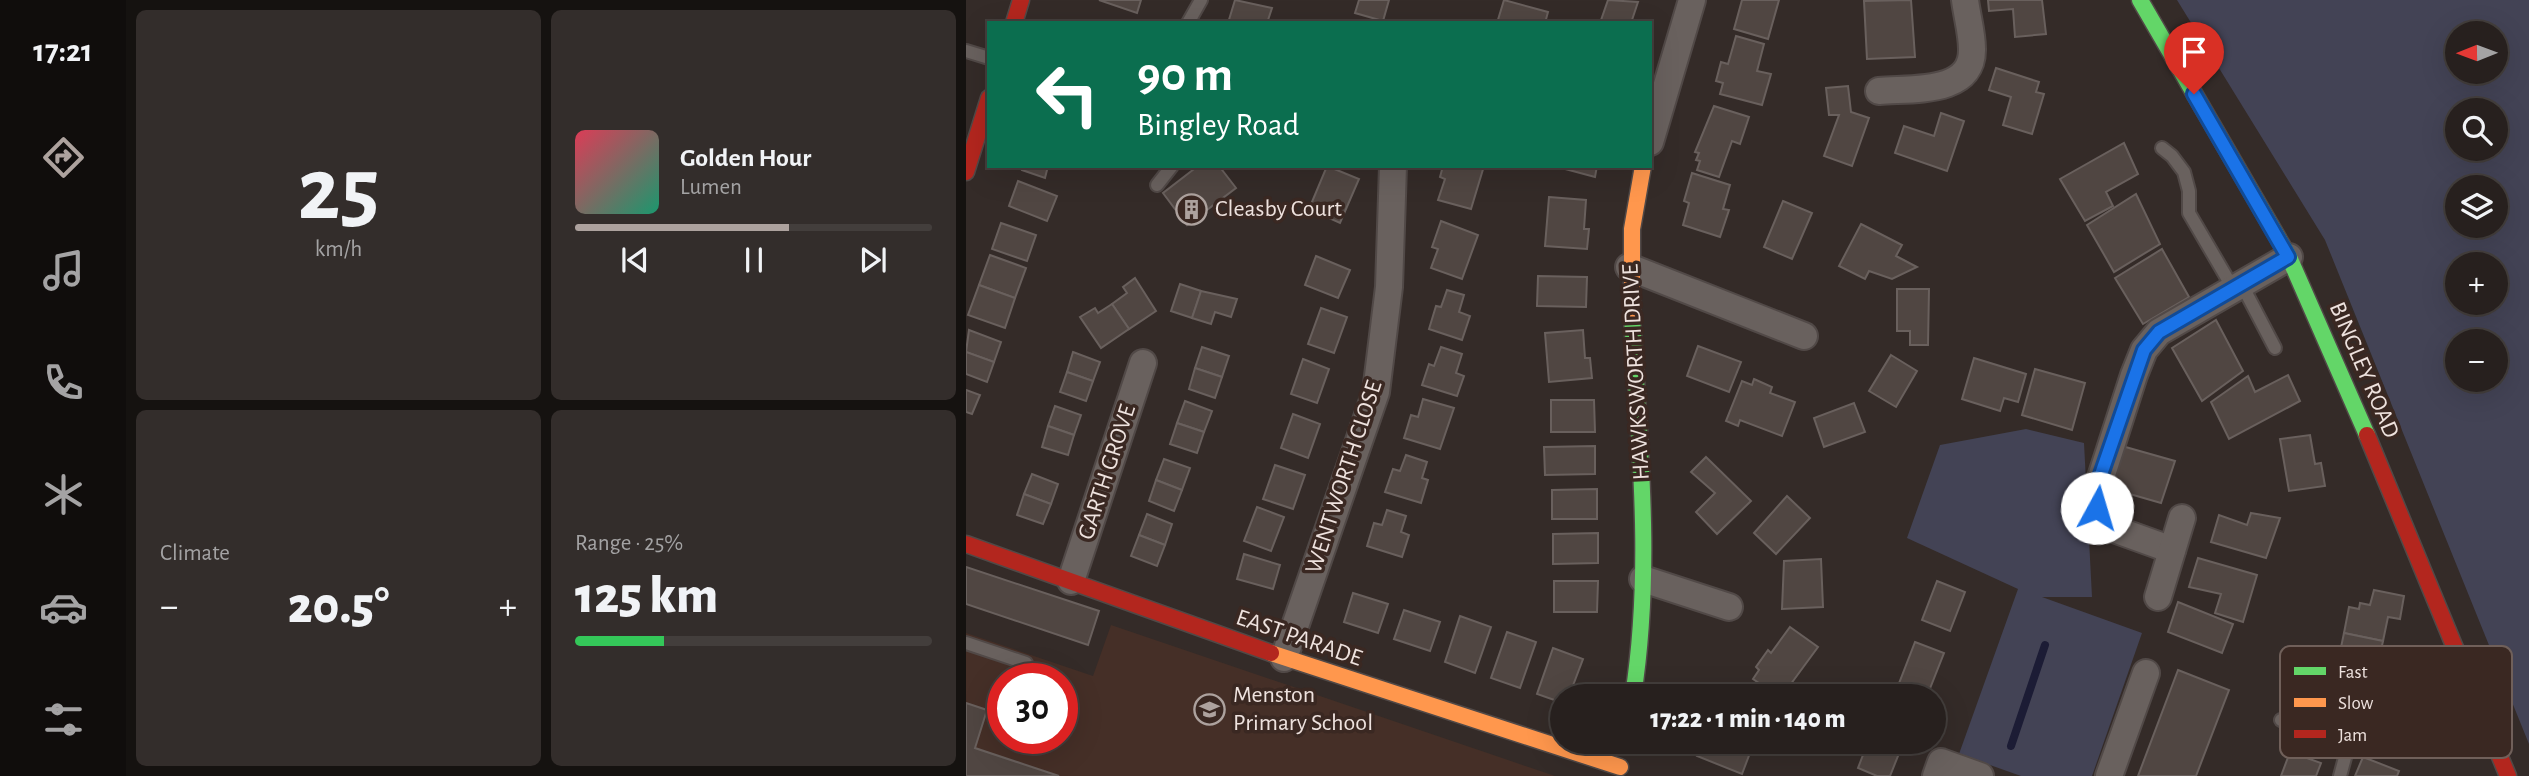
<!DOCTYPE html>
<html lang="en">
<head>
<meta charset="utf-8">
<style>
	:root { --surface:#27201e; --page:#332d2b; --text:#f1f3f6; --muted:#a4a3a4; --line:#433e3c; --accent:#ada29e }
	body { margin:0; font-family:"Alegreya Sans",sans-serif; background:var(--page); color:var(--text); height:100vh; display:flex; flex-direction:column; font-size:26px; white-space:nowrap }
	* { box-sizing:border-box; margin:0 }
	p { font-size:23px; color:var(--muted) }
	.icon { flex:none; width:38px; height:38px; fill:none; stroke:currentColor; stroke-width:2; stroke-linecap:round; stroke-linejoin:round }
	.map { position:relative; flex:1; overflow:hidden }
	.drawer { display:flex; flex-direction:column; gap:10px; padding:10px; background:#151210; width:840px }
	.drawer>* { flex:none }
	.top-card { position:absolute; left:21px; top:21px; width:665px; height:147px; border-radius:0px; box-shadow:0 7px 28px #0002,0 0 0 2px var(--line); background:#0b6e4f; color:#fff; overflow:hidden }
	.needle { width:46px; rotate:269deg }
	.fabs { position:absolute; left:1479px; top:21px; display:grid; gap:14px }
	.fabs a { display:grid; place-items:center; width:63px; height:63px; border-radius:50%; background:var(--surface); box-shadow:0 7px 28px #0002,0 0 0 2px var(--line); font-size:35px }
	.speed { position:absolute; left:21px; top:663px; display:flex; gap:14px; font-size:35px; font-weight:700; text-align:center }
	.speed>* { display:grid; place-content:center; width:91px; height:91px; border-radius:50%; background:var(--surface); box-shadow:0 7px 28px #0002,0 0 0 2px var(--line); line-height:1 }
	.speed .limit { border:10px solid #d22; background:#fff; color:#111 }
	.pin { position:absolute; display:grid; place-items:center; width:60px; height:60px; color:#fff; margin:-72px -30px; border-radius:50% 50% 50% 0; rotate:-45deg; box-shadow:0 0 7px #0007 }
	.pin .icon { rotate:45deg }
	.me { position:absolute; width:77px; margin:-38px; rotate:6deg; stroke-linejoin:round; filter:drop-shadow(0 0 5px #0008) }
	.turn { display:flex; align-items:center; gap:24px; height:147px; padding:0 35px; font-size:32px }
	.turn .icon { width:91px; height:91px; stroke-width:2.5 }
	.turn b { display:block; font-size:49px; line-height:60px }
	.big { font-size:52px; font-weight:800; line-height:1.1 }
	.drawer .widget { flex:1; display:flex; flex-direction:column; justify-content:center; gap:10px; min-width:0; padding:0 24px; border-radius:10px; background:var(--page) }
	.drawer .dial { align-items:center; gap:0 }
	.dial b { font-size:91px; line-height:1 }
	.song { display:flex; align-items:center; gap:21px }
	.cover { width:84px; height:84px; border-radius:10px; background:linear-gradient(135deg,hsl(350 70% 55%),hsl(160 70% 35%)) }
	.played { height:7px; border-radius:4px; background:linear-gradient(90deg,var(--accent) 60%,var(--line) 60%) }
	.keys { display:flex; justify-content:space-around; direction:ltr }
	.heat { display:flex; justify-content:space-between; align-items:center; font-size:38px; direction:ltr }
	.charge { height:10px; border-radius:5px; background:linear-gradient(90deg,#34c759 25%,var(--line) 0) }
	.drawer .tiles { flex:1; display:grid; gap:10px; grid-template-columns:repeat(2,1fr) }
	.trip { position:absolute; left:584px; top:684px; width:396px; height:70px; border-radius:35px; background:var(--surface); box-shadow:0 7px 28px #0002,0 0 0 2px var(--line); font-weight:800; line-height:70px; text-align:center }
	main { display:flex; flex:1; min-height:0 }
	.dock { display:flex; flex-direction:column; width:126px; justify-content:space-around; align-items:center; background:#100d0c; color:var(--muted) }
	.dock .icon { width:49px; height:49px }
	.dock .selected { color:var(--accent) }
	.dock b { font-size:32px; color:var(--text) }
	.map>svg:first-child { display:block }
</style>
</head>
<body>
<main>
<nav class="dock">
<b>17:21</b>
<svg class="icon selected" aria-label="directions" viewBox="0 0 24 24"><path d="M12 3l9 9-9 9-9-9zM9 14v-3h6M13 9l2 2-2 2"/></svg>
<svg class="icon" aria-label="music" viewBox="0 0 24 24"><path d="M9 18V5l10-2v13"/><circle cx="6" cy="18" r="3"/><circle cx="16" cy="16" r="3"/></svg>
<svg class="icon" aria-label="phone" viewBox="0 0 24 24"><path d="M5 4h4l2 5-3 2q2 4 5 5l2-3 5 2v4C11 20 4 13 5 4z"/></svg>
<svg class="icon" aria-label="climate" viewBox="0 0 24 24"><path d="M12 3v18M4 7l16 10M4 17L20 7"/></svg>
<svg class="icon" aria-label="car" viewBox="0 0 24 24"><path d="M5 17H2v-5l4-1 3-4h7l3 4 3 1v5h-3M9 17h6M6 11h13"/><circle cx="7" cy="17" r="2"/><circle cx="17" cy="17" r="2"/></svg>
<svg class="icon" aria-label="filters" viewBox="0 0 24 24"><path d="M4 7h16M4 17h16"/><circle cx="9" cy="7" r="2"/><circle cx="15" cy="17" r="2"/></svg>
</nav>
<section class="drawer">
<div class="tiles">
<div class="widget dial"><b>25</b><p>km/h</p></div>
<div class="widget">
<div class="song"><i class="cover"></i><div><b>Golden Hour</b><p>Lumen</p></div></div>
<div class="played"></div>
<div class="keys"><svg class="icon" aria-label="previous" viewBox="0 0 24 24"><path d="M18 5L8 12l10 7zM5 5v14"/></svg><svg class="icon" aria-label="pause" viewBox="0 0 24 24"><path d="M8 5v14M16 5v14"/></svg><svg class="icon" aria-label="next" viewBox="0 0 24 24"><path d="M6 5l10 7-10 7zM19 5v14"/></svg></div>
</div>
<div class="widget"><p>Climate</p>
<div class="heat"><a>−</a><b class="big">20.5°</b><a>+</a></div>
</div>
<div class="widget"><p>Range · 25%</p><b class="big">125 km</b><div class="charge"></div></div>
</div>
</section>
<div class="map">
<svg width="1563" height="776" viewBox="0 0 1563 776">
	<rect width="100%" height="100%" fill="#342b28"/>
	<path fill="#452f27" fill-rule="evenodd" d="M 145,625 L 589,776 L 0,776 L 0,633 L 127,676 ZM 37,679 L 96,679 L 96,738 L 37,738 Z"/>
	<g fill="#434355" fill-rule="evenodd">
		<path d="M 1211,0 L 1563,0 L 1563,744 L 1359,240 ZM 1491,33 L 1530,33 L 1530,72 L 1491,72 ZM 1491,110 L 1530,110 L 1530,149 L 1491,149 ZM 1491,187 L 1530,187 L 1530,226 L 1491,226 ZM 1491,264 L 1530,264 L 1530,303 L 1491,303 ZM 1491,341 L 1530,341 L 1530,380 L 1491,380 Z"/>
		<polygon points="1060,429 1118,443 1126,597 1076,597 1176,633 1126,776 1055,776 993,754 1052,589 941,538 974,445"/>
	</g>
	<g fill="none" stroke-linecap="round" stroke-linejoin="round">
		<polyline stroke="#1c1c35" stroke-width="8" points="1045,746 1079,645"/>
	</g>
	<g fill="#504642" stroke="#69605d" stroke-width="2">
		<polygon points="133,0 175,0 171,13"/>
		<polygon points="269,0 306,8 301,23 262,23"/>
		<polygon points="393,0 423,0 417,21 389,13"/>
		<polygon points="538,0 582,12 579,23 531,23"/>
		<polygon points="642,0 672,2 665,23 634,23"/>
		<polygon points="776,0 813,0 802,39 768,29"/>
		<polygon points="945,0 949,57 901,59 898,1"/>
		<polygon points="1022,0 1076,0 1080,34 1049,37 1047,9 1023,11"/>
		<polygon points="770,36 798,44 791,71 805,74 796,105 754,94 757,83 750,81 755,62 762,64"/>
		<polygon points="1030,68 1073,82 1070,92 1078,94 1066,134 1037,125 1045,97 1023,90"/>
		<polygon points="882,86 885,112 903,118 886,166 858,156 873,115 863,115 860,88"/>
		<polygon points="748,106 783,117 774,144 766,141 753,177 731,170 734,161 730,160 733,153 729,152"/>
		<polygon points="975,113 998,121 981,171 929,153 938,126 968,136"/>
		<polygon points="1158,143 1172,174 1140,192 1147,206 1119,221 1094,179"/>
		<polygon points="57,166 82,166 79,178 56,170"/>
		<polygon points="232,166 253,166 270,188 221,225 197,193"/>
		<polygon points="361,166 393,179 374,223 343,209"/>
		<polygon points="477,166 518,166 505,209 472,200 479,179 474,177"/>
		<polygon points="588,166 631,166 629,177"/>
		<polygon points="726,173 764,185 757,209 763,210 754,237 717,225 723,203 718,201"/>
		<polygon points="52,181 91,196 81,221 43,206"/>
		<polygon points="1170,194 1194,244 1148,272 1121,225"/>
		<polygon points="583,197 620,200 618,229 623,229 621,249 579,246"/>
		<polygon points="817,201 846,213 826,259 798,247"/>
		<polygon points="475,221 512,235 496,279 465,268 472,249 466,247"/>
		<polygon points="35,223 70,235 61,261 26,249"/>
		<polygon points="895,224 936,245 930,256 951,267 926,279 903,271 899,279 873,266"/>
		<polygon points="1196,249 1223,297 1177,324 1149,278"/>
		<polygon points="24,255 60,268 49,298 13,285"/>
		<polygon points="350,256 384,270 372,298 339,285"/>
		<polygon points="572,276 621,277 620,307 571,306"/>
		<polygon points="169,278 190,311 163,329 146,304 161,293 157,287"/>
		<polygon points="214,284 235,291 226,318 205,311"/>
		<polygon points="13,285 49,298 39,328 2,315"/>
		<polygon points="931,289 963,289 962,345 944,345 944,331 931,331"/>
		<polygon points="481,290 498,295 493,312 504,316 496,340 463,329 470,306 475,307"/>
		<polygon points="235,291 271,299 265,317 249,312 245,324 226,318"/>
		<polygon points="146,304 163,329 135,348 114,317 129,308 132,313"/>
		<polygon points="355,308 381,317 368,353 342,344"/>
		<polygon points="1250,320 1277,371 1236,401 1206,348"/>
		<polygon points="3,330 35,342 28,362 0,352"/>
		<polygon points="617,330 619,358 624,358 626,378 583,382 579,333"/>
		<polygon points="732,346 775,362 763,392 721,376"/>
		<polygon points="236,347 263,356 256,377 229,368"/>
		<polygon points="475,347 496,354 490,373 498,376 491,396 456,385 463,364 468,366"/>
		<polygon points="0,352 28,362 21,382 0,374"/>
		<polygon points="107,352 134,362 127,381 101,372"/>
		<polygon points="925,355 951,371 930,407 903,391"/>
		<polygon points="1008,358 1060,374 1052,402 1038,398 1034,411 996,399"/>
		<polygon points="337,359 363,369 351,403 325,394"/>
		<polygon points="229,368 256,377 249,398 223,389"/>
		<polygon points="1069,369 1119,383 1106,430 1056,415"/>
		<polygon points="101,372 127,381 120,401 94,392"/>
		<polygon points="1322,375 1334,401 1263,439 1245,402 1282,376 1289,392"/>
		<polygon points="788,379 806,387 804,393 829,402 816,436 774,420 772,426 760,421 776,381 786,385"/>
		<polygon points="0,390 14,395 6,414 0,412"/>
		<polygon points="457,399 488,408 474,449 438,438 445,415 452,417"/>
		<polygon points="585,400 628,400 629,432 585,432"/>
		<polygon points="219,401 246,411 238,432 211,423"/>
		<polygon points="888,403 899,432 858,447 848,418"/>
		<polygon points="89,406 115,415 108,435 82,426"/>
		<polygon points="327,414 354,424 342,458 315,448"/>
		<polygon points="211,423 238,432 231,453 204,444"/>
		<polygon points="82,426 108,435 102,455 76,447"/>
		<polygon points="1344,435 1349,464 1355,463 1359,486 1323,491 1314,439"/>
		<polygon points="629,446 629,474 579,475 578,447"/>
		<polygon points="1156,446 1209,461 1195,503 1143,488"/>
		<polygon points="440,455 461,462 456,478 462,480 455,503 419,492 427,469 434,471"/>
		<polygon points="740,457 785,501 751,534 730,512 749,493 725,472"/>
		<polygon points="198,459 224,468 216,490 190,480"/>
		<polygon points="309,465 339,475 327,509 297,499"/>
		<polygon points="66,474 92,484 85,504 58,494"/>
		<polygon points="190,480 216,490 208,511 183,501"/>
		<polygon points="631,489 631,519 586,519 586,490"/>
		<polygon points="58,494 85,504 77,524 51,515"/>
		<polygon points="821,496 844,518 810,554 788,533"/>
		<polygon points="291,507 318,517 305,551 278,541"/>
		<polygon points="421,510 440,516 435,532 443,535 436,557 401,546 408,523 416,525"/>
		<polygon points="1285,513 1314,518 1300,558 1245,542 1253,515 1281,525"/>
		<polygon points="181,514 206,524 199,545 173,535"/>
		<polygon points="632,533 632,563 587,564 587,534"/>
		<polygon points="173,535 199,545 191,566 165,556"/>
		<polygon points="278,554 314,565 307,589 271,579"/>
		<polygon points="1232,558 1291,575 1277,622 1249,613 1255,594 1223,587"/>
		<polygon points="855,559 857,607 816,609 818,561"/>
		<polygon points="0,567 133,611 122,645 0,604"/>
		<polygon points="588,581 632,581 631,612 588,612"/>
		<polygon points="971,581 999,592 984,631 956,620"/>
		<polygon points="1408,590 1438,596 1434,619 1422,617 1417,641 1378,633 1383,607 1393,609 1394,603 1404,605"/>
		<polygon points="387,593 422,604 412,633 378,622"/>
		<polygon points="1212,602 1267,624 1256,653 1202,632"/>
		<polygon points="438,610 474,622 464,651 428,639"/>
		<polygon points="494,616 525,627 509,673 479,662"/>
		<polygon points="824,627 852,647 816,696 812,696 787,679 793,670 790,667 802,650 805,653"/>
		<polygon points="541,632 570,642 554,688 525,678"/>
		<polygon points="1378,633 1417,641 1408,682 1385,678 1388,660 1373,657"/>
		<polygon points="949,642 978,653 961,696 932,686"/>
		<polygon points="587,648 617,659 603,696 597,696 597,703 571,694"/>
		<polygon points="1212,670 1263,690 1230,776 1172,776"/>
		<polygon points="765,684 786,694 789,689 802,696 759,696"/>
		<polygon points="923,688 944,696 920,696"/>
		<polygon points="0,703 21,710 9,748 93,776 0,776"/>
		<polygon points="737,742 778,742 787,745 776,774 731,756"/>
		<polygon points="902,742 926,742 936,746 924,776 911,776 892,768"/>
		<polygon points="1324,752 1355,763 1350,776 1315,776"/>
		<polygon points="1397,757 1433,771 1431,776 1389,776"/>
	</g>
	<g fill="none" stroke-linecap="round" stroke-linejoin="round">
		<defs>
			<g id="lane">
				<polyline points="222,23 235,0"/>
				<polyline points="0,51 23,58"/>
				<polyline points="1196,148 1206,156 1218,172 1223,191 1223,213 1268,290"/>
				<polyline points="191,185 206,166"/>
				<polyline points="1276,285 1309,348"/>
				<polyline points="0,643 60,663"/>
				<polyline points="1315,720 1378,746 1380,754 1374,776"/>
			</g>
			<g id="street">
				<path d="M 913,91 C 945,88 1007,95 1006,49 C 1006,33 1001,16 999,0"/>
				<polyline points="684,142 726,0"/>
				<polyline points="663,267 838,336"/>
				<polyline points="1206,550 1145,528 1131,508 1129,496 1168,375 1178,350 1193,332 1323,257"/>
				<polyline points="677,579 763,607"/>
				<polyline points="105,581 177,363"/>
				<polyline points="1192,597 1216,518"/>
				<polyline points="318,658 410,392 423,287 427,166"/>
				<polyline points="970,776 975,762 1014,776"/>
				<polyline points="1143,776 1180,673"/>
			</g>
			<g id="fast">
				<polyline points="1174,0 1323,257 1401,435"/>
				<path d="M 666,316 C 673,443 687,568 667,696"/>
			</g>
			<g id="slow">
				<polyline points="666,316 666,229 677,166"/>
				<polyline points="305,653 654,767"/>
			</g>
			<g id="jam">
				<polyline points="48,23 55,0"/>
				<polyline points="0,172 23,98"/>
				<polyline points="1401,435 1542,776"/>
				<polyline points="0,544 305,653"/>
			</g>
		</defs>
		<use href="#lane" stroke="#514947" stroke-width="16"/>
		<use href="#street" stroke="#514947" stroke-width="30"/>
		<use href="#fast" stroke="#514947" stroke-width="19"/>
		<use href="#slow" stroke="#514947" stroke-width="19"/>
		<use href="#jam" stroke="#514947" stroke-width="19"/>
		<use href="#lane" stroke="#69615e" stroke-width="12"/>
		<use href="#street" stroke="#69615e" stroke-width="26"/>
		<use href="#fast" stroke="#63d668" stroke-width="16"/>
		<use href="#slow" stroke="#ff974d" stroke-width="16"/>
		<use href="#jam" stroke="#b3261e" stroke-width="16"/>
	</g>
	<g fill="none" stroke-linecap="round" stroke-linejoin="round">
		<defs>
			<polyline id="route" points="1131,508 1131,486 1178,350 1193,332 1322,257 1228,94"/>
		</defs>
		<use href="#route" stroke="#114b97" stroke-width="18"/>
		<use href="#route" stroke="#1a73e8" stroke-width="12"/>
	</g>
	<defs>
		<symbol id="building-ring" viewBox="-11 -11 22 22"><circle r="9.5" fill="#3a2822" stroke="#ada29e" stroke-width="1.5"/><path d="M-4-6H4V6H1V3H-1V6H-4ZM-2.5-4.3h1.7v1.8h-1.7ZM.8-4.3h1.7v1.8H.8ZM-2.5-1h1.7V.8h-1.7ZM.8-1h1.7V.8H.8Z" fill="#ada29e"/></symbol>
		<symbol id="school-ring" viewBox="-11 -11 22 22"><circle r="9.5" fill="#3a2822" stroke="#ada29e" stroke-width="1.5"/><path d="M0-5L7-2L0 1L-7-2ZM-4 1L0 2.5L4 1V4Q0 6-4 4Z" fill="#ada29e"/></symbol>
	</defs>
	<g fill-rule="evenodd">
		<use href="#building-ring" x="208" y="192" width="35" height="35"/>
		<use href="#school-ring" x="226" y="692" width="35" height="35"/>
	</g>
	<g text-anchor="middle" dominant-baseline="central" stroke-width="7" stroke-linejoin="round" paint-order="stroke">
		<g font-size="24" fill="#eee2de" stroke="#3a2822" text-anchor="start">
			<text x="249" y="209">Cleasby Court</text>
			<text x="267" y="695">Menston<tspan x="267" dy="28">Primary School</tspan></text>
		</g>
		<g font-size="24" fill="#eee2de" stroke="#3a2822">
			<text transform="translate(1398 370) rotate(67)">BINGLEY ROAD</text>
			<text transform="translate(670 372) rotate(-93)">HAWKSWORTH DRIVE</text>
			<text transform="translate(141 472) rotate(-72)">GARTH GROVE</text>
			<text transform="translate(378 477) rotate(-72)">WENTWORTH CLOSE</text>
			<text transform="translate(333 638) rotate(19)">EAST PARADE</text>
		</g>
	</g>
	<rect x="1314" y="646" width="232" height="112" rx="10" fill="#3a2822" stroke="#70605a" stroke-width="2"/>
	<rect x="1328" y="667" width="32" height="8" fill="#63d668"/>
	<rect x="1328" y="698" width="32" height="9" fill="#ff974d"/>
	<rect x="1328" y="730" width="32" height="8" fill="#b3261e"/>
	<g font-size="19" fill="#eee2de">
		<text x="1372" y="678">Fast</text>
		<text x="1372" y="709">Slow</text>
		<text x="1372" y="741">Jam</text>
	</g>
</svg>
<div class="fabs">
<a><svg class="needle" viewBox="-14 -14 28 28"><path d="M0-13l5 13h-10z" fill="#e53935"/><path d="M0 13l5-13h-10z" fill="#a4a3a4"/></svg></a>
<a><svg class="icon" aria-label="search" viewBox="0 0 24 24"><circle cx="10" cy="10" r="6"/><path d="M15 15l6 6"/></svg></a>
<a><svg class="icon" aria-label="layers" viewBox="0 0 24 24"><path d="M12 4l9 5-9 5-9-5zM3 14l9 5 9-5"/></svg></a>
<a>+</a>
<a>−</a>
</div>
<div class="speed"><div class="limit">30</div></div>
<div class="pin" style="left:1228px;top:94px;background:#d93025"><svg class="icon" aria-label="arrive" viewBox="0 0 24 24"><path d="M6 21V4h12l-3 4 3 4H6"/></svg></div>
<svg class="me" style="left:1131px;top:508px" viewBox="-20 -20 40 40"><circle r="19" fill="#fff"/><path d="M0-13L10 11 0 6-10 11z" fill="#1a73e8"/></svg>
<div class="trip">17:22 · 1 min · 140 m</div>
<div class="top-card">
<div class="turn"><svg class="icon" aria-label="left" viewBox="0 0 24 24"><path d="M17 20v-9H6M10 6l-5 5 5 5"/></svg><div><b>90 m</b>Bingley Road</div></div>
</div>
</div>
</main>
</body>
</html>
